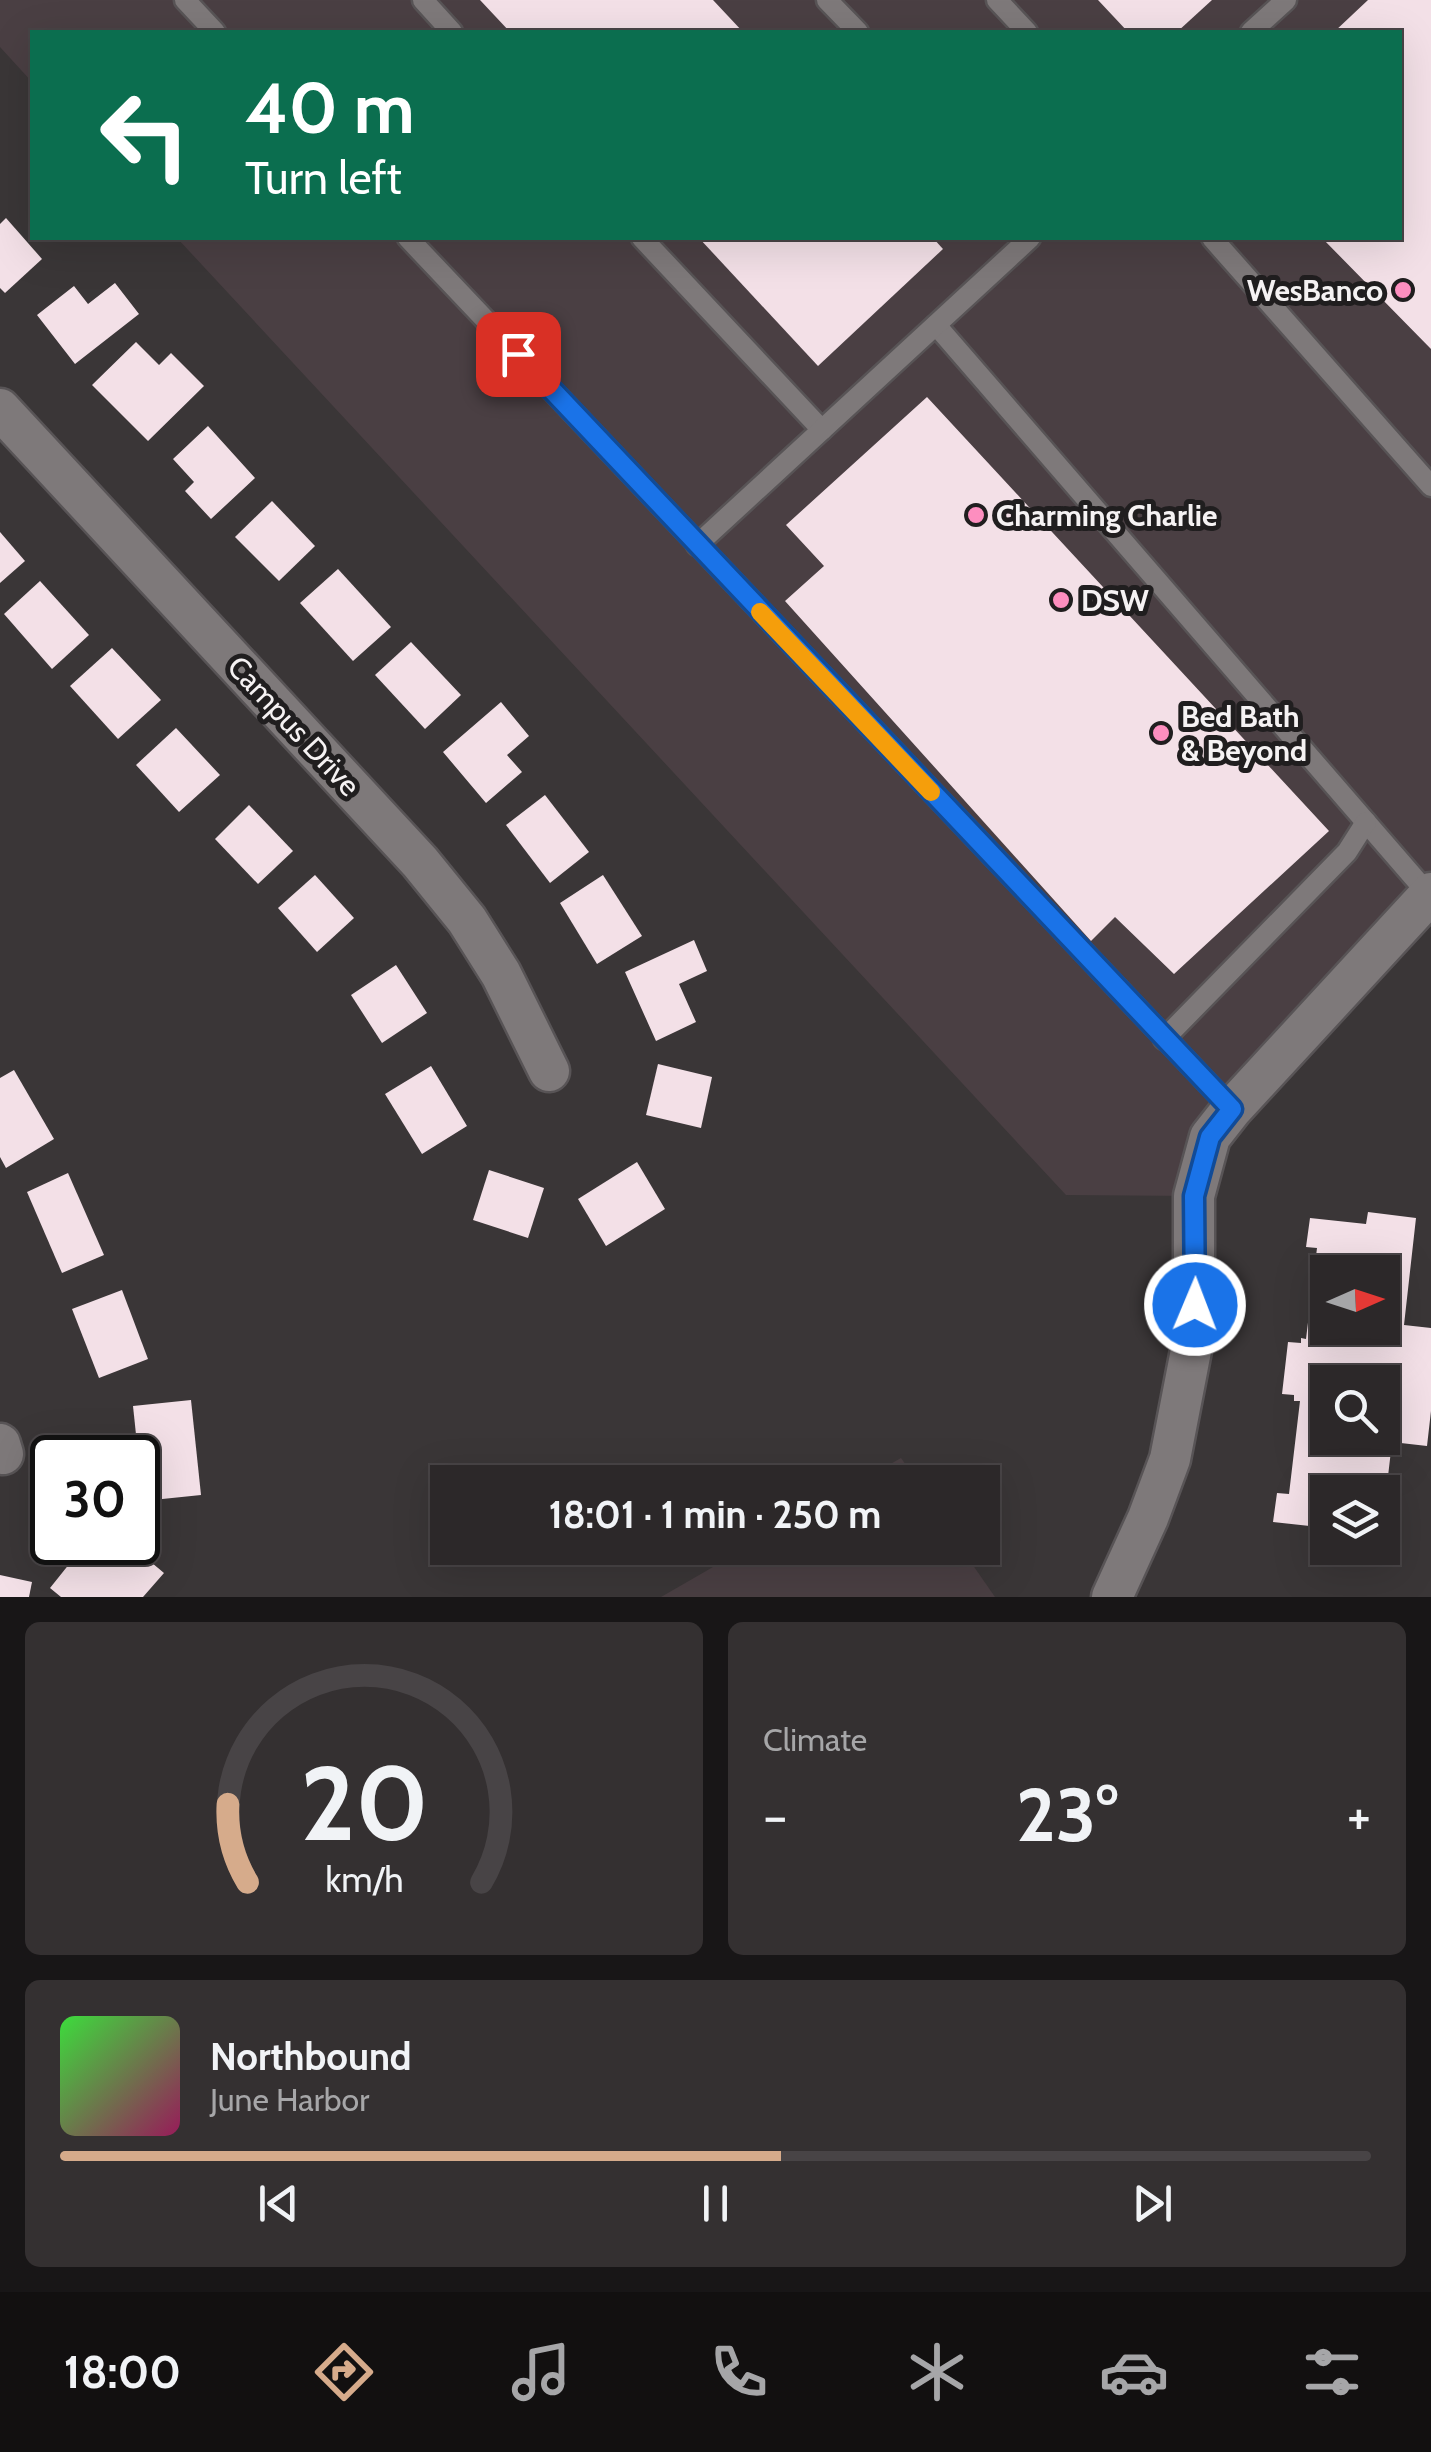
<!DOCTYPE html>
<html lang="en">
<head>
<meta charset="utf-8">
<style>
	:root { --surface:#2c2829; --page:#343031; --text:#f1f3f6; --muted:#a6a6a8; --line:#484446; --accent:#d6ab8b }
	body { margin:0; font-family:Cabin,sans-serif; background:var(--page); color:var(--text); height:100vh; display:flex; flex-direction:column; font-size:38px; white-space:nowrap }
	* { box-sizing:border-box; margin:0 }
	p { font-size:32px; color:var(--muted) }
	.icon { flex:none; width:55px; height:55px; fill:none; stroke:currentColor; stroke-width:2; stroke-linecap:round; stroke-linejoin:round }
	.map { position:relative; height:1597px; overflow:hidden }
	.panel { display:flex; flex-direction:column; gap:25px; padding:25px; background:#181617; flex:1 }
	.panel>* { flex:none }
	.banner { position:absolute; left:30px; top:30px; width:1372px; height:210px; border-radius:0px; box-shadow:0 10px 40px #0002,0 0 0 2px var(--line); background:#0b6e4f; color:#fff; overflow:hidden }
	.needle { width:65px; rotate:87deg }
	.fabs { position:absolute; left:1310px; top:1255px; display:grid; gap:20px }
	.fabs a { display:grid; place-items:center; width:90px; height:90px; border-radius:0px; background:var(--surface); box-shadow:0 10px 40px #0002,0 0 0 2px var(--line); font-size:50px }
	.speed { position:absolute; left:30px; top:1435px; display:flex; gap:20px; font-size:50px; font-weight:700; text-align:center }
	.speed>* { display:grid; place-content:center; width:130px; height:130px; border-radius:50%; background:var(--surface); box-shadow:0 10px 40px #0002,0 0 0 2px var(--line); line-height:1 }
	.speed .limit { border:5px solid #111; border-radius:15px; background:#fff; color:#111 }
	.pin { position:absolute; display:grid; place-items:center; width:85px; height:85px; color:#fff; margin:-42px; border-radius:20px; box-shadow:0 5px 15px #0006 }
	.me { position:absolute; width:110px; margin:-55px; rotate:1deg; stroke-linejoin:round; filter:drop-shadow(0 0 8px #0008) }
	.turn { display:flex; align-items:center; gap:35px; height:210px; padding:0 50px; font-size:45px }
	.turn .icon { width:130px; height:130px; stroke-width:2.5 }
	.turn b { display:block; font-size:70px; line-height:85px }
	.big { font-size:75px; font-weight:800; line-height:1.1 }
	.panel .widget { flex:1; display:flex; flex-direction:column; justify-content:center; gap:15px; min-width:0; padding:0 35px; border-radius:15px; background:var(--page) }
	.panel .dial { align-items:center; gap:0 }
	.dial svg { height:260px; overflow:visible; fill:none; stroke:var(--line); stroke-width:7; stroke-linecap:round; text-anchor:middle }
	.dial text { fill:var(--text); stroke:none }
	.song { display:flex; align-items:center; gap:30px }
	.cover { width:120px; height:120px; border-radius:15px; background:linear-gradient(135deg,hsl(120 70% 55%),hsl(330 70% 35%)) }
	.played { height:10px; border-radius:5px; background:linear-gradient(90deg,var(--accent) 55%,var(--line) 55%) }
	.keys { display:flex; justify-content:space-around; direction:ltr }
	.heat { display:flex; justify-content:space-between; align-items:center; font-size:55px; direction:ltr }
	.panel .tiles { flex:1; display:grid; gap:25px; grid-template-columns:1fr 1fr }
	.widget:last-child { grid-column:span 2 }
	.trip { position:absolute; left:430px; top:1465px; width:570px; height:100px; border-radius:0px; background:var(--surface); box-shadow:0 10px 40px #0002,0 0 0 2px var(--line); font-weight:800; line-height:100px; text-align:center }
	.menu { display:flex; height:160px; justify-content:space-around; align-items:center; background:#121010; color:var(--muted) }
	.menu .icon { width:70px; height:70px }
	.menu .selected { color:var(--accent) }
	.menu b { font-size:45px; color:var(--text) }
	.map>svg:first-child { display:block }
</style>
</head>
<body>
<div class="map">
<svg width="1431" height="1597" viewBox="0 0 1431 1597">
	<rect width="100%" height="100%" fill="#3a3637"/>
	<g fill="#4a3f43">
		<polygon points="0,0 1431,0 1431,895 1232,1109 1194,1196 1066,1195 177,238 1400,238 1400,32 32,32 32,82 0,47"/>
		<polygon points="901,1458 918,1482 859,1482"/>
		<polygon points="746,1548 961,1548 995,1597 661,1597"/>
	</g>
	<g fill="#f3e0e7" fill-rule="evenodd">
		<polygon points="480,0 713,0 743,32 510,32"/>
		<polygon points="1098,0 1212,0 1177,32 1128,32"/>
		<polygon points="1368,0 1431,0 1431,349 1322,238 1400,238 1400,32 1334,32"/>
		<polygon points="6,218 42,259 5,293 0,288 0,224"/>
		<polygon points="699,238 933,238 943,249 818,366"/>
		<polygon points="115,283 139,314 75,364 37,315 74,286 88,304"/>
		<polygon points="136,342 159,365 171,353 204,386 148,441 92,385"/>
		<polygon points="927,397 1329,831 1174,974 1115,917 1091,941 785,601 824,566 786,525"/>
		<polygon points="208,426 255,478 211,519 185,491 194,482 173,459"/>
		<polygon points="272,501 315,546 279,581 235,537"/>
		<polygon points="0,532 25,561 0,583"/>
		<polygon points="338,569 391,627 353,661 300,603"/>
		<polygon points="40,581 89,635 52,669 4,614"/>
		<polygon points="411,642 461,695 425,729 375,675"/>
		<polygon points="112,648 161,700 118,739 70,686"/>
		<polygon points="501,702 529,736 507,755 522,772 486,803 443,752"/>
		<polygon points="176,728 220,775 179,812 136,765"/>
		<polygon points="545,795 589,852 550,883 506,825"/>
		<polygon points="249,805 293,851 258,884 215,839"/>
		<polygon points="315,875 354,918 317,952 278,908"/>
		<polygon points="603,875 642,936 597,964 560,903"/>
		<polygon points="694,940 707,971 679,984 696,1022 656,1041 625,972"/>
		<polygon points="396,965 427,1013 382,1043 351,995"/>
		<polygon points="658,1064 712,1077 701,1128 646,1115"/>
		<polygon points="431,1066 467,1126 422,1154 385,1094"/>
		<polygon points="14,1070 54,1139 6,1168 0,1157 0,1078"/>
		<polygon points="637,1162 665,1209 606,1246 578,1199"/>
		<polygon points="489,1170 544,1188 528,1238 473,1220"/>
		<polygon points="68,1173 104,1255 62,1273 27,1192"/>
		<path d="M 1368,1212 L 1416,1218 L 1404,1325 L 1431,1328 L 1431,1411 L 1427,1446 L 1392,1442 L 1385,1502 L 1382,1492 L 1328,1492 L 1328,1528 L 1273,1522 L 1277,1493 L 1289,1494 L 1300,1401 L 1294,1401 L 1294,1395 L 1282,1394 L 1288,1342 L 1301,1343 L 1301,1338 L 1306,1339 L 1317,1248 L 1306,1247 L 1310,1218 L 1366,1224 ZM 1328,1272 L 1382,1272 L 1382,1328 L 1328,1328 ZM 1328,1382 L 1382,1382 L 1382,1438 L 1328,1438 Z"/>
		<polygon points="122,1290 148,1359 99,1378 72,1309"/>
		<polygon points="191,1400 201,1495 143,1501 133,1406"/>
		<polygon points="119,1542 127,1542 164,1573 143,1597 61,1597 50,1588 82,1548 101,1564"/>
		<polygon points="0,1575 32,1582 29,1597 0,1597"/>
	</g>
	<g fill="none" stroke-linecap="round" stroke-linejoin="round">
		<defs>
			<g id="lane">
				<polyline points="185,0 215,32"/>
				<polyline points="423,0 452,32"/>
				<polyline points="827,0 858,32"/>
				<polyline points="997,0 1027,32"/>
				<polyline points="1251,32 1286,0"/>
				<polyline points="408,238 1232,1109"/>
				<polyline points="642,238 822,430"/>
				<polyline points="1212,238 1431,486"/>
				<polyline points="936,325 1429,895"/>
				<polyline points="697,545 1030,238"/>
				<polyline points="1164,1039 1347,852 1366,822"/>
			</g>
			<g id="street">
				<polyline points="0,409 420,862 467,920 501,974 549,1071"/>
				<polyline points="0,1444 3,1454"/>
				<polyline points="1112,1597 1148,1518 1170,1459 1194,1335 1194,1196 1210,1137 1232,1109 1431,893"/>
			</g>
		</defs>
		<use href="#lane" stroke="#585456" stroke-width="25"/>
		<use href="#street" stroke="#585456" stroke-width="45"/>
		<use href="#lane" stroke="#7e797a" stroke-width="20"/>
		<use href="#street" stroke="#7e797a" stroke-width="40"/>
	</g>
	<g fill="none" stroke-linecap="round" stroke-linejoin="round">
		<defs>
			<polyline id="route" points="518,354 1232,1109 1210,1137 1194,1196 1195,1305"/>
		</defs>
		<use href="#route" stroke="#114b97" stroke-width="25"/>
		<use href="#route" stroke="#1a73e8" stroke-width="18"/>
		<polyline stroke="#f59e0b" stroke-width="18" points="760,612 931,792"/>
	</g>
	<g fill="#fd8ebf" stroke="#201e1f" stroke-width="4">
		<circle cx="1403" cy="290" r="10"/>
		<circle cx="976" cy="515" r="10"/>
		<circle cx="1061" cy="600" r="10"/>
		<circle cx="1161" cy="733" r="10"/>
	</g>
	<g text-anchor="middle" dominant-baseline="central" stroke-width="10" stroke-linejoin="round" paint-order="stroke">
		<g font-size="30" font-weight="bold" fill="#f5f2f3" stroke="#201e1f" text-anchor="start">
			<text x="1383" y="290" text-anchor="end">WesBanco</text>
			<text x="996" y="515">Charming Charlie</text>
			<text x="1081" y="600">DSW</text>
			<text x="1181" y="716">Bed Bath<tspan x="1181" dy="34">&amp; Beyond</tspan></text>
		</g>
		<g font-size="30" fill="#f5f2f3" stroke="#201e1f">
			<text transform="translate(294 726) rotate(47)">Campus Drive</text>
		</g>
	</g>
</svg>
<div class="fabs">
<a><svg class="needle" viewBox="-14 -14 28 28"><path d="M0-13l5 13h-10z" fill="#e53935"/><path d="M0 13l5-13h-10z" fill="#a6a6a8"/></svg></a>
<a><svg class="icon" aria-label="search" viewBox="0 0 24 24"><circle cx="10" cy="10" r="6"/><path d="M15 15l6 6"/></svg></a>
<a><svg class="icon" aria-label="layers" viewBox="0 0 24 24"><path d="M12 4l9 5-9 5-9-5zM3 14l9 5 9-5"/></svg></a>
</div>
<div class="speed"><div class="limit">30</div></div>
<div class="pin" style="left:518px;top:354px;background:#d93025"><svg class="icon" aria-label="arrive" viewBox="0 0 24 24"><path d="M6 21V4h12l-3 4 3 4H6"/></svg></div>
<svg class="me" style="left:1195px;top:1305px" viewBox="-20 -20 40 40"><circle r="17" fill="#1a73e8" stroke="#fff" stroke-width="3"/><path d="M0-11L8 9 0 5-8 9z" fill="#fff"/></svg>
<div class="trip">18:01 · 1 min · 250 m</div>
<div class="banner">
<div class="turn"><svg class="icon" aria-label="left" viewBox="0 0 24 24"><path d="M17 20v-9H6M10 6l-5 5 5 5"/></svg><div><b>40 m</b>Turn left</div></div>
</div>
</div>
<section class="panel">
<div class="tiles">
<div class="widget dial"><svg viewBox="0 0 100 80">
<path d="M14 69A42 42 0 1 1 86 69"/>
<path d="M14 69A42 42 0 0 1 8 45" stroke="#d6ab8b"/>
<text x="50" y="56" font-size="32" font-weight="700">20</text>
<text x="50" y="72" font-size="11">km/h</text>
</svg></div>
<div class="widget"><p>Climate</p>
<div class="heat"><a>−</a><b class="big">23°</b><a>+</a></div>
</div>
<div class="widget">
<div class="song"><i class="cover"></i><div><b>Northbound</b><p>June Harbor</p></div></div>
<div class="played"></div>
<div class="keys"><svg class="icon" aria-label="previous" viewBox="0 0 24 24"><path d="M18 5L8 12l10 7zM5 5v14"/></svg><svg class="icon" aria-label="pause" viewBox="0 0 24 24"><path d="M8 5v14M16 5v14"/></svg><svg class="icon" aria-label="next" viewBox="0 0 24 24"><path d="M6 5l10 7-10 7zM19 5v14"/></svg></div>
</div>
</div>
</section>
<nav class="menu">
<b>18:00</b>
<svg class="icon selected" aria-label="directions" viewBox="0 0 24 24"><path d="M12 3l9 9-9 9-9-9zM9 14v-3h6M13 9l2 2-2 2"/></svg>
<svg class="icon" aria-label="music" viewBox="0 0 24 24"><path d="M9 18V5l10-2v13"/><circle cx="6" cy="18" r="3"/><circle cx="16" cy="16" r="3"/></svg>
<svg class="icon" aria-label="phone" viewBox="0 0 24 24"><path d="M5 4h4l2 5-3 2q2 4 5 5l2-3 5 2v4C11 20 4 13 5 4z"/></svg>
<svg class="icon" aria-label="climate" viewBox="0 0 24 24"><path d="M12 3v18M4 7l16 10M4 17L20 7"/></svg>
<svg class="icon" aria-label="car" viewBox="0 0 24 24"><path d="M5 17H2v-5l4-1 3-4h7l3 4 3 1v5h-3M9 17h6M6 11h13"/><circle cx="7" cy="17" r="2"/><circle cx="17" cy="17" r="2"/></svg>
<svg class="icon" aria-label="filters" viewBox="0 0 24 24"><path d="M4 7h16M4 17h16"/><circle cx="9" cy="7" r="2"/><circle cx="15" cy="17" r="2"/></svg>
</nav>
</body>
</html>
